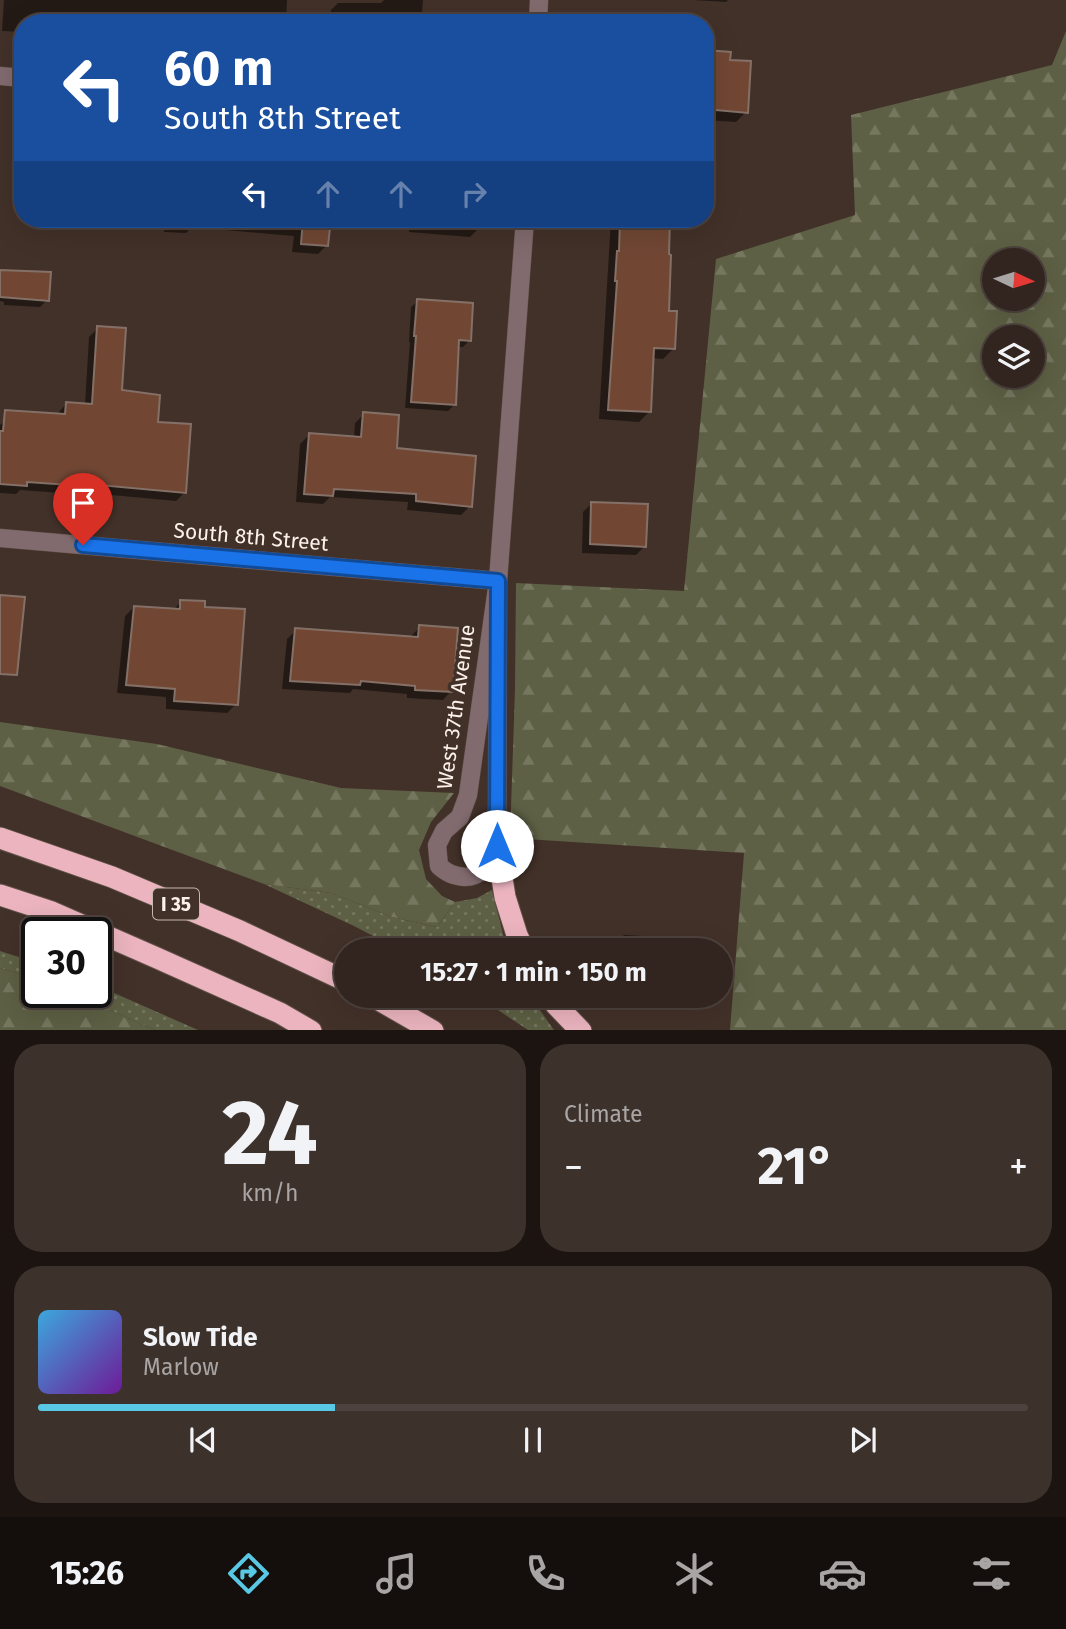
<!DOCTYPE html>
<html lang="en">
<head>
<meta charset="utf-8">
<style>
	:root { --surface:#32251f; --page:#3d312c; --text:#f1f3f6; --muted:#a8a5a4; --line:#4d423d; --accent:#59c8e4 }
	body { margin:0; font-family:"Fira Sans",sans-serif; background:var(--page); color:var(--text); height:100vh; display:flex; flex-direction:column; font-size:26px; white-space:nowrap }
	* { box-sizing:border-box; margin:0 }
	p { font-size:23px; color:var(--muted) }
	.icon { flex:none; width:38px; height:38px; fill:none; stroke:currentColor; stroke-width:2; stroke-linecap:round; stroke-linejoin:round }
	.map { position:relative; height:1030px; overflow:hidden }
	.drawer { display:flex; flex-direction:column; gap:14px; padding:14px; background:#1c1411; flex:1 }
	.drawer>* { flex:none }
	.guide { position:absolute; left:14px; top:14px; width:700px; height:214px; border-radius:28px; box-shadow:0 7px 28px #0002,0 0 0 2px var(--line); background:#1a4fa0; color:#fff; overflow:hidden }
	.needle { width:46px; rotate:94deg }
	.tools { position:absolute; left:982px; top:248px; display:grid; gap:14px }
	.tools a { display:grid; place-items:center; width:63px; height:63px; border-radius:50%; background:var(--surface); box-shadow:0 7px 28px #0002,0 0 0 2px var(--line); font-size:35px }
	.speed { position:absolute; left:21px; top:917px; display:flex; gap:14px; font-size:35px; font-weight:700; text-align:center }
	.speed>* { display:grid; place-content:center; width:91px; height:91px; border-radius:50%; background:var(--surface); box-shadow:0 7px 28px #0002,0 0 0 2px var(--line); line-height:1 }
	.speed .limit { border:4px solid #111; border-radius:10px; background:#fff; color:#111 }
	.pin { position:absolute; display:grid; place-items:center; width:60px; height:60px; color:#fff; margin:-72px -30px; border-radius:50% 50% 50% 0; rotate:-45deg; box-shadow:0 0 7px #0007 }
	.pin .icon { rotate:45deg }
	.me { position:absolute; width:77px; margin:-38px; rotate:0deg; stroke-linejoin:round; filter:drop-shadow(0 0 5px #0008) }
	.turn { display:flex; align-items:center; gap:24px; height:147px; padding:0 35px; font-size:32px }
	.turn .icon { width:91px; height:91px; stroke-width:2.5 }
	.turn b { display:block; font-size:49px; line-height:60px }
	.lanes { display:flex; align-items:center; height:66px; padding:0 35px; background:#0003; justify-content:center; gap:35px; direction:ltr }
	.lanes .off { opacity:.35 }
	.big { font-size:52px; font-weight:700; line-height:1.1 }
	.drawer .widget { flex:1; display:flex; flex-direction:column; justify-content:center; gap:10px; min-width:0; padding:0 24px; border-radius:28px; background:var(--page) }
	.drawer .dial { align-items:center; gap:0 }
	.dial b { font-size:91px; line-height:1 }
	.song { display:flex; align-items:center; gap:21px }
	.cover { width:84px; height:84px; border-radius:10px; background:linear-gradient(135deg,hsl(200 70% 55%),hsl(280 70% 35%)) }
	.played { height:7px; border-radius:4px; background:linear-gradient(90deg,var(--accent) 30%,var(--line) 30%) }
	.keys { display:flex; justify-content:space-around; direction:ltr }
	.heat { display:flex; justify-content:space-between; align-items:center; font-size:38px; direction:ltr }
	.drawer .tiles { flex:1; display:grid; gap:14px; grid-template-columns:1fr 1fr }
	.widget:last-child { grid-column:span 2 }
	.trip { position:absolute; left:334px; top:938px; width:399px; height:70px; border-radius:35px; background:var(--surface); box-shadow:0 7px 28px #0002,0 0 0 2px var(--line); font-weight:700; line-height:70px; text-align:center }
	.tabs { display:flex; height:112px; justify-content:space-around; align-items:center; background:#140f0c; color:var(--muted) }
	.tabs .icon { width:49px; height:49px }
	.tabs .active { color:var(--accent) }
	.tabs b { font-size:32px; color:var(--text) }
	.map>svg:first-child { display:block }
</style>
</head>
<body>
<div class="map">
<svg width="1066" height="1031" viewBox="0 0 1066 1031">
	<defs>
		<pattern id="grass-dots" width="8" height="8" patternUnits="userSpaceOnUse" patternTransform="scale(1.75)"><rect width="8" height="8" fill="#5d6044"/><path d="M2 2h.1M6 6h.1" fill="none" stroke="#75775f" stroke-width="1.8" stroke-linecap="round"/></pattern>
		<pattern id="forest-firs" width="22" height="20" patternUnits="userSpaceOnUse" patternTransform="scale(1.75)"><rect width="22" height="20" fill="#5d6044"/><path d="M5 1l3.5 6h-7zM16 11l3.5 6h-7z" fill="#75775f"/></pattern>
	</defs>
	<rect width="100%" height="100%" fill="#423129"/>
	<g fill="url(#grass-dots)">
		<polygon points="264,884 331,893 392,917 437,927 455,902 477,898 492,890 507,950 400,950 354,926"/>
		<polygon points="0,951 37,963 37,979 0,968"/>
		<polygon points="96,985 198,1030 155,1030 69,992 96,992"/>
		<polygon points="477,996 530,996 554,1030 528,1030"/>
	</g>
	<g fill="url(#forest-firs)" fill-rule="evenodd">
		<path d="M 1066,31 L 1066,1030 L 730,1030 L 744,853 L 510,838 L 515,689 L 516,583 L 684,591 L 716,259 L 855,215 L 851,115 L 1052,65 ZM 994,261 L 1032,261 L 1032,299 L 994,299 ZM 994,338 L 1032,338 L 1032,376 L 994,376 Z"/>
		<polygon points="0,722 157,744 341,788 454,793 431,822 419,850 426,879 442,896 455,902 437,927 392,917 331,893 264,884 0,786"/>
		<polygon points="0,968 37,979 37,992 69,992 155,1030 0,1030"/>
	</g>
	<g fill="#0007">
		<polygon points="4,0 287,0 286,23 23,23 23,32 2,31"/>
		<polygon points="384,0 423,0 421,23 330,23 331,10 338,3 381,3"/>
		<polygon points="693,0 728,0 726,2"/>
		<polygon points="705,52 728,62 746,112 736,122 705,120"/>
		<polygon points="153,219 329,219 327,245 318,254 292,252 294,236 192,227 186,233 164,232 165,220"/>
		<polygon points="409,219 479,219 479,228 470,237 409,232"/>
		<polygon points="611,219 668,219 667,256 667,312 673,349 663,359 652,358 649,412 639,422 599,419"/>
		<polygon points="0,272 47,300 40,307 4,305 4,302 0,301"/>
		<polygon points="418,301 469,341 463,347 457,347 455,404 448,411 405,408 410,342 409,342 411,307"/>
		<polygon points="98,328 120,391 156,424 185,492 176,501 90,493 88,495 20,490 16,494 0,493 0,425 5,421 57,416 58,413 66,404 85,405 89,337"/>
		<polygon points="364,414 395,450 470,506 461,515 407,510 408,502 330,497 323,504 296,502 300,444 309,435 354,439 355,423"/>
		<polygon points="592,503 645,546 636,555 582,553 583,512"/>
		<polygon points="181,602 236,704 227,713 166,709 166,697 117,693 125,616 134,607 173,610"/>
		<polygon points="420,627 451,691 443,700 407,698 407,694 353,689 350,693 282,689 287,639 296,630 411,638 411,636"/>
		<polygon points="624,935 681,938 681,950 615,950 615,944"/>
	</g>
	<g fill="#714734" stroke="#847067" stroke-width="2">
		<polygon points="705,50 731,52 730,60 751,61 748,113 705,109"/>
		<polygon points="303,219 331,219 328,246 301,244"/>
		<polygon points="620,219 670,219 669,254 671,255 669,311 677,311 675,349 654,348 651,412 608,410 617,281 615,281 617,251 619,251"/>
		<polygon points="0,270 51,272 49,301 0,297"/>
		<polygon points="417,299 473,303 471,341 459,340 456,405 411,402 416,336 414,336"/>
		<polygon points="97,326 126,328 122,390 160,395 158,422 191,424 186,493 99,485 99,487 27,482 27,486 0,484 0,431 3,431 5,410 65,414 66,402 92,404"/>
		<polygon points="363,412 399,415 397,448 476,456 472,507 416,501 416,494 334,489 333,496 304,494 309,433 361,437"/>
		<polygon points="591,502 648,504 646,547 590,544"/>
		<polygon points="0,595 25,597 17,675 0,674"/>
		<polygon points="180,600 205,601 205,607 245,609 238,705 174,701 175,689 126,685 134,606 180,609"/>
		<polygon points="419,625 458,628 453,692 415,690 415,686 361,681 360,685 290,681 295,628 418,637"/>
	</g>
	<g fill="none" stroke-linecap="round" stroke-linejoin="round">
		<defs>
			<g id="minor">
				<polyline points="538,23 539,0"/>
				<polyline points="0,76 23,78"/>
				<polyline points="0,538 498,581"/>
				<path d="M 498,581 L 497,846 C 489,860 484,877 465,877 C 453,876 447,873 439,866 L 437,845 L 444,831 L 460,817 L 468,795 L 498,581 L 525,219"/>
			</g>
			<g id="motorway">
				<polyline points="0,838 112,877 240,931 346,981"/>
				<polyline points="497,846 505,897 517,935 524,950"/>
				<polyline points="0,895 52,912 157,958 280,1013 311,1031"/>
				<polyline points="372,996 433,1031"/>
				<polyline points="550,996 556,1005 581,1031"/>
			</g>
		</defs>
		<use href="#minor" stroke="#605048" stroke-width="19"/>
		<use href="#motorway" stroke="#605048" stroke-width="23"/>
		<use href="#minor" stroke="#826b6f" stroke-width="18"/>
		<use href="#motorway" stroke="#ebb4bf" stroke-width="21"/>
	</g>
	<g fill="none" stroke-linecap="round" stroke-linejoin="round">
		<defs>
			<polyline id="route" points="83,545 498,581 497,846"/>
		</defs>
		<use href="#route" stroke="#114b97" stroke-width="18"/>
		<use href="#route" stroke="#1a73e8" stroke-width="12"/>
	</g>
	<g text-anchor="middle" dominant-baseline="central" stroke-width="7" stroke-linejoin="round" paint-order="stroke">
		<rect fill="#423129" stroke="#c5b7b2" stroke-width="2" x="153" y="888.5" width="46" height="31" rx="5"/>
		<g font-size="19" font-weight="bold" fill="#fdf1ec">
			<text x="176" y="904">I 35</text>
		</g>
		<g font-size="21" fill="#fdf1ec" stroke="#423129">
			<text transform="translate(251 537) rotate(5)">South 8th Street</text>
			<text transform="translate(456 707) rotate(-82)">West 37th Avenue</text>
		</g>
	</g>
</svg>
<div class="tools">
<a><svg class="needle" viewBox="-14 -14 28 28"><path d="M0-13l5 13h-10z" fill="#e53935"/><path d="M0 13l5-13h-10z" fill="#a8a5a4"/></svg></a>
<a><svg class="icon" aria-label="layers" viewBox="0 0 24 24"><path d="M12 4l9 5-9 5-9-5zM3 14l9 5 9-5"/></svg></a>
</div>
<div class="speed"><div class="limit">30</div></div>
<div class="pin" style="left:83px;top:545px;background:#d93025"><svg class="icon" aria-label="arrive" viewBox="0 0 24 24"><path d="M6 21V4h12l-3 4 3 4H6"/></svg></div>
<svg class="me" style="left:497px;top:846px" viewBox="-20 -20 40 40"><circle r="19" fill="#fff"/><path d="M0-13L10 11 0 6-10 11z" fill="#1a73e8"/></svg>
<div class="trip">15:27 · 1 min · 150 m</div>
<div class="guide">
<div class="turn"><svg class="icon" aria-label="left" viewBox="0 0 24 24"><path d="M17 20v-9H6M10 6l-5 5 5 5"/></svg><div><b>60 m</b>South 8th Street</div></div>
<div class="lanes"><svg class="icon" aria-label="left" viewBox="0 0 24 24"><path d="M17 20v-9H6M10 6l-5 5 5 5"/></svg><svg class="icon off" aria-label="ahead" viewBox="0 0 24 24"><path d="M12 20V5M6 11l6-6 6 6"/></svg><svg class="icon off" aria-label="ahead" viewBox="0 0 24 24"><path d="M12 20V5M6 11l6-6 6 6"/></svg><svg class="icon off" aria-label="right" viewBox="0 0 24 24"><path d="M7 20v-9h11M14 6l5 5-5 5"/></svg></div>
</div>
</div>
<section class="drawer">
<div class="tiles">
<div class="widget dial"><b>24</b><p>km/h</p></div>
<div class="widget"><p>Climate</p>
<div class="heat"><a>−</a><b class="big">21°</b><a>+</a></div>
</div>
<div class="widget">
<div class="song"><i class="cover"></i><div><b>Slow Tide</b><p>Marlow</p></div></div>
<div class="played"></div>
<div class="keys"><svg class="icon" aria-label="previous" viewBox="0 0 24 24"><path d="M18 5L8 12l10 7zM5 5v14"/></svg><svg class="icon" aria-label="pause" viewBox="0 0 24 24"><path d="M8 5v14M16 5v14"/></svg><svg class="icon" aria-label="next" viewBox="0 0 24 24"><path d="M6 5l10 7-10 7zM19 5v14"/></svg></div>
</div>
</div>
</section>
<nav class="tabs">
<b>15:26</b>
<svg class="icon active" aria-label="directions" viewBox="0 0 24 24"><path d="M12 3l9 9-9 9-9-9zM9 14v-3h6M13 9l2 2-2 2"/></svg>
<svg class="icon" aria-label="music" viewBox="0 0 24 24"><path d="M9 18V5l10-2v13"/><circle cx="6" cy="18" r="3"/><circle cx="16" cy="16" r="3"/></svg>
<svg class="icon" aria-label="phone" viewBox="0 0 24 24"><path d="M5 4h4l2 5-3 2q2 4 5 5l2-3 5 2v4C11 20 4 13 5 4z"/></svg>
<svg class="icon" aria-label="climate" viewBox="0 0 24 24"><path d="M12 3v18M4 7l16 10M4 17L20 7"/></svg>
<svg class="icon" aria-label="car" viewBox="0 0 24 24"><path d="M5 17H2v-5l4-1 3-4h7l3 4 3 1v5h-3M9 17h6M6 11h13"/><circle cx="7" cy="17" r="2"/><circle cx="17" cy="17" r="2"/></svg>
<svg class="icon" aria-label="filters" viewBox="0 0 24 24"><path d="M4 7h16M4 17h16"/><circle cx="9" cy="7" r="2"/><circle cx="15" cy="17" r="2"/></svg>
</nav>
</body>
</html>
